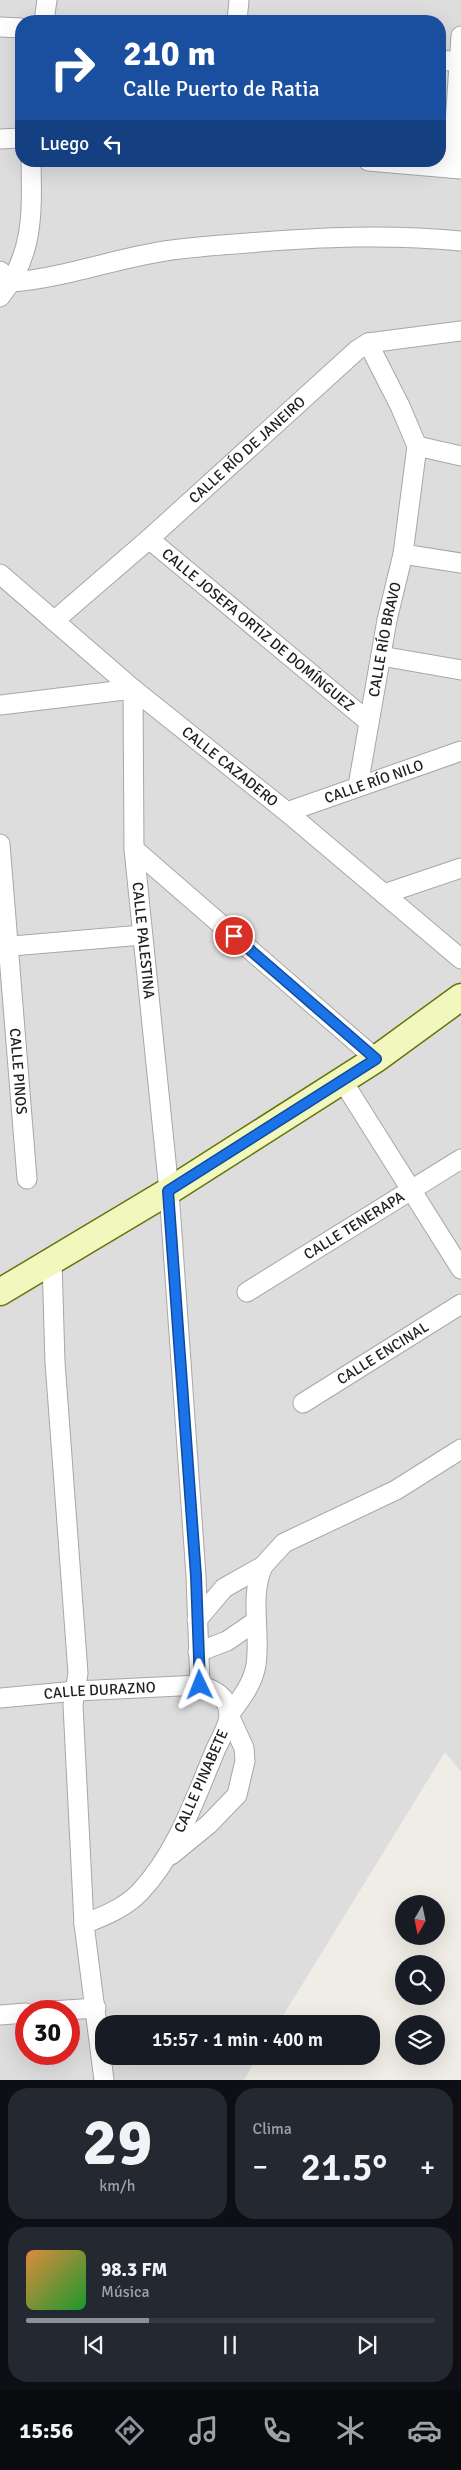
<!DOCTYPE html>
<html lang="es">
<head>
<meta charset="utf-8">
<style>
	:root { --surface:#171b24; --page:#242831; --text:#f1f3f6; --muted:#9ea1a6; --line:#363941; --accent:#8c9099 }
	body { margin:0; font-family:Signika,sans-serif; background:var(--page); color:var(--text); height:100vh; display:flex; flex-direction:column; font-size:19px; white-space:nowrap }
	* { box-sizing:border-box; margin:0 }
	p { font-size:16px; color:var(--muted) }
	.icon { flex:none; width:28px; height:28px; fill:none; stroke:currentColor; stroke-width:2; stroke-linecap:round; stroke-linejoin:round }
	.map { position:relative; height:2080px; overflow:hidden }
	.sheet { display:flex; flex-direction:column; gap:8px; padding:8px; background:#0d0f14; flex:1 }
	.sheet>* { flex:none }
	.guide { position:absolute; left:15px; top:15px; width:431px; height:152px; border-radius:20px; box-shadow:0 5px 20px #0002; background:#1a4fa0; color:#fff; overflow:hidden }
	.needle { width:32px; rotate:189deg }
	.tools { position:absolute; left:395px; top:1895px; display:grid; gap:10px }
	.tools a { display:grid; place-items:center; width:50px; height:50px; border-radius:50%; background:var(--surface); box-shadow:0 5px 20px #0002; font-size:25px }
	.speed { position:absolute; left:15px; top:2000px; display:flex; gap:10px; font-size:25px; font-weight:700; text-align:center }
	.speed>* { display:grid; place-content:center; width:65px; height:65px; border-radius:50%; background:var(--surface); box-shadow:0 5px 20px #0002; line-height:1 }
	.speed .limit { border:8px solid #d22; background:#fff; color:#111 }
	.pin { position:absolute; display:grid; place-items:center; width:42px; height:42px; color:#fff; margin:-21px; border:2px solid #fff; border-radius:50%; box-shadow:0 1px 5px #0007 }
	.me { position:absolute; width:55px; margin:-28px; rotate:358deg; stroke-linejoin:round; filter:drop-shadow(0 0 4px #0008) }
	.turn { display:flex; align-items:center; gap:18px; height:105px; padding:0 25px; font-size:22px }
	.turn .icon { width:65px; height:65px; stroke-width:2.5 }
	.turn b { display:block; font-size:35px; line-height:42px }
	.then { display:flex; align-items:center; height:48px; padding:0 25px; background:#0003; gap:10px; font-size:19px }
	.big { font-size:38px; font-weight:600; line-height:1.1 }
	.sheet .widget { flex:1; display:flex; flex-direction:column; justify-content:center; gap:8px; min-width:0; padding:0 18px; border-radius:20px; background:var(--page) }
	.sheet .dial { align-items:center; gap:0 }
	.dial b { font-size:65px; line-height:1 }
	.song { display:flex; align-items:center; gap:15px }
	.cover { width:60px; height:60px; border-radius:8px; background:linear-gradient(135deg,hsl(30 70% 55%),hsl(130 70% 35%)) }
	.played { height:5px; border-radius:2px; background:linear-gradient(90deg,var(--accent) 30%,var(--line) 30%) }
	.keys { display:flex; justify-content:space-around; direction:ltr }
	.heat { display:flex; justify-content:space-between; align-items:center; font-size:28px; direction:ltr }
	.sheet .tiles { flex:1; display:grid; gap:8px; grid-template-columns:1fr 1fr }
	.widget:last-child { grid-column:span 2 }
	.trip { position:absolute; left:95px; top:2015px; width:285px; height:50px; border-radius:20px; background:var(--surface); box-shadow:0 5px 20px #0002; font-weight:600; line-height:50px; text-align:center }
	.tabs { display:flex; height:80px; justify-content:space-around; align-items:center; background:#090b0e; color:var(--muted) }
	.tabs .icon { width:35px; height:35px }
	.tabs .current { color:var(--accent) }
	.tabs b { font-size:22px; color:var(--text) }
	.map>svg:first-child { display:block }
</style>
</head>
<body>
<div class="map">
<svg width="461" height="2080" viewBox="0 0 461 2080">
	<rect width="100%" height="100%" fill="#f0ede6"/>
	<path fill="#dedddd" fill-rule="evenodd" d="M 0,0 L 461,0 L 461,1772 L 445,1752 L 278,2024 L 104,2024 L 104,2056 L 258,2056 L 244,2080 L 0,2080 ZM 21,21 L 440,21 L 440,161 L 21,161 ZM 26,2011 L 69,2011 L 69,2054 L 26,2054 Z"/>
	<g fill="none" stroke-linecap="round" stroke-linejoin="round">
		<defs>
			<g id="street">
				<polyline points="44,21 47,0"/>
				<polyline points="237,21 239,0"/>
				<polyline points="0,27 21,28"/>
				<polyline points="440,60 461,62"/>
				<polyline points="0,139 21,138"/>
				<polyline points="368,161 461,169"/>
				<polyline points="452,168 461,36"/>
				<path d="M 0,271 L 12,282 C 64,278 113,259 165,251 C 192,247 220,245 248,243 C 320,237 389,234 461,241"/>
				<path d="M 0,297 C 34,255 32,213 31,161"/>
				<polyline points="368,343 400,406 417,446"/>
				<polyline points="417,446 461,456"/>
				<path id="s1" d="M 149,539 L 369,722"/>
				<polyline points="403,554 461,563"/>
				<path id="s2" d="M 0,574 L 133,689 L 287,812 L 461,959"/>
				<path id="s3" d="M 54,621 L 149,539 L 357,350 L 368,343 L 461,331"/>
				<polyline points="381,656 461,670"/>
				<path id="s4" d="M 133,689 L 134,849 L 169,1191 L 196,1576 L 200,1685"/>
				<polyline points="0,705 133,689"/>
				<path id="s5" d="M 358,786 L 387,620 L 403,554 L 417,446"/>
				<path id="s6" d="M 287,812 L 461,751"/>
				<path id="s7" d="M 0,844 L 27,1179"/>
				<polyline points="134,849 376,1059"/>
				<polyline points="384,894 461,868"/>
				<polyline points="0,947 142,935"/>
				<polyline points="342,1080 461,1269"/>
				<polyline points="52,1261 55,1362 78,1673 73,1705 84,1924 104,2080"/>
				<path id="s8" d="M 247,1292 L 461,1159"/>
				<path id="s9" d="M 303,1403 L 461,1304"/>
				<polyline points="197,1620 224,1588 263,1566 284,1543 396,1490 461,1449"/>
				<polyline points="198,1652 227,1641 256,1621"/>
				<path id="s10" d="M 0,1698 L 76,1691 L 200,1685 C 214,1690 229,1697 229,1715 C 229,1726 219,1741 215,1751 C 195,1799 176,1854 140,1892 C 125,1908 104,1916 84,1924"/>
				<path d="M 171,1855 L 209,1824 L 237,1795 L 245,1761 L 244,1748 L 229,1715 C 240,1700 253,1684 256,1665 C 261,1631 249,1597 263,1566"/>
				<polyline points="51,2011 96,2008"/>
				<polyline points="0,2015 26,2013"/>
			</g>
			<polyline id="secondary" points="0,1292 169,1191 376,1059 461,997"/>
		</defs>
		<use href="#street" stroke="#a7a7a7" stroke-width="21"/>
		<use href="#secondary" stroke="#65740a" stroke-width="29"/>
		<use href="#street" stroke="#fff" stroke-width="19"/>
		<use href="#secondary" stroke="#f2f7bd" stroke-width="26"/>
	</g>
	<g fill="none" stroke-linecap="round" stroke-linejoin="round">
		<defs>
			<polyline id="route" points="200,1685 196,1576 168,1191 376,1059 234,936"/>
		</defs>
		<use href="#route" stroke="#114b97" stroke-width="12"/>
		<use href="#route" stroke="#1a73e8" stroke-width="9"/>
	</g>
	<g text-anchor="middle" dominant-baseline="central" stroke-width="4.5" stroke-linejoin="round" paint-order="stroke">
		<g font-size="15" fill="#202020" stroke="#fff">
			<text stroke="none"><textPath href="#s3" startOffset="258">CALLE RÍO DE JANEIRO</textPath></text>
			<text stroke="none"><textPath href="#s1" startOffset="142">CALLE JOSEFA ORTIZ DE DOMÍNGUEZ</textPath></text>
			<text stroke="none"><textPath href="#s5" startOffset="149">CALLE RÍO BRAVO</textPath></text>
			<text stroke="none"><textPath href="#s2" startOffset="300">CALLE CAZADERO</textPath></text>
			<text stroke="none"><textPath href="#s6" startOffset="92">CALLE RÍO NILO</textPath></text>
			<text stroke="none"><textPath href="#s4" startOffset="252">CALLE PALESTINA</textPath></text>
			<text stroke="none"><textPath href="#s7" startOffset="228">CALLE PINOS</textPath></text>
			<text stroke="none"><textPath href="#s8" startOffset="126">CALLE TENERAPA</textPath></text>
			<text stroke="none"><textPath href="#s9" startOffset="94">CALLE ENCINAL</textPath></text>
			<text stroke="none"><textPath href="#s10" startOffset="100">CALLE DURAZNO</textPath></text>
			<text transform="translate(201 1781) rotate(-66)">CALLE PINABETE</text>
		</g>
	</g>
</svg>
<div class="tools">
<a><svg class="needle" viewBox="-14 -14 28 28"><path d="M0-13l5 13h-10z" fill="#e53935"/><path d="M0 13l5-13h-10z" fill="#9ea1a6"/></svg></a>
<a><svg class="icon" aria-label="search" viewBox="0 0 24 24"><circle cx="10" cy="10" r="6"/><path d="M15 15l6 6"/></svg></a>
<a><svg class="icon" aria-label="layers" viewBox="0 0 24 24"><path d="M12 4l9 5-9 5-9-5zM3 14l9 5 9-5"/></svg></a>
</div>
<div class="speed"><div class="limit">30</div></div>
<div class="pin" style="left:234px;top:936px;background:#d93025"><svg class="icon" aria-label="arrive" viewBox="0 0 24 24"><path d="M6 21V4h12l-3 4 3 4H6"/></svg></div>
<svg class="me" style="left:200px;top:1685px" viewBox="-20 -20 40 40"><path d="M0-17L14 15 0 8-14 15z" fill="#1a73e8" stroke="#fff" stroke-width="4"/></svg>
<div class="trip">15:57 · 1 min · 400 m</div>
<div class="guide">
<div class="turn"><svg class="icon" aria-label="right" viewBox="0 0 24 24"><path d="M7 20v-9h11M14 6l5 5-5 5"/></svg><div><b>210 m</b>Calle Puerto de Ratia</div></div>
<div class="then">Luego<svg class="icon" aria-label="left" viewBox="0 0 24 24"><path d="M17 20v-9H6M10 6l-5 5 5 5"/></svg></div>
</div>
</div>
<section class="sheet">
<div class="tiles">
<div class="widget dial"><b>29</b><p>km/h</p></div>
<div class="widget"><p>Clima</p>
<div class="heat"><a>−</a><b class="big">21.5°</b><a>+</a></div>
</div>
<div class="widget">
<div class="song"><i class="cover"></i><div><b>98.3 FM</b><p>Música</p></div></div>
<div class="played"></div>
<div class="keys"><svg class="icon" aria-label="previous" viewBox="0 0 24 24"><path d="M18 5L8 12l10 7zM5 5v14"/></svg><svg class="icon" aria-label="pause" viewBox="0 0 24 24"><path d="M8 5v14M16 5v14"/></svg><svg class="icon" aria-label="next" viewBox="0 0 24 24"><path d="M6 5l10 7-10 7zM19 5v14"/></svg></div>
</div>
</div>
</section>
<nav class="tabs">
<b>15:56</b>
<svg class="icon current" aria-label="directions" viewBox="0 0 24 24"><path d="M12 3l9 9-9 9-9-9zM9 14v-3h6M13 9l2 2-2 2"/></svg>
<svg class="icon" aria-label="music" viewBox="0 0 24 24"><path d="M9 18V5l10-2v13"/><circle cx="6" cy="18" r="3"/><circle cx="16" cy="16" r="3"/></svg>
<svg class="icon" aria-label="phone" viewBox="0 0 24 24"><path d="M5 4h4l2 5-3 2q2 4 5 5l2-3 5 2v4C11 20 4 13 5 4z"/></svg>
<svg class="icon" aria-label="climate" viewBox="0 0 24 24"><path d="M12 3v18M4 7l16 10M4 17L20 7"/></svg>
<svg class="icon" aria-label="car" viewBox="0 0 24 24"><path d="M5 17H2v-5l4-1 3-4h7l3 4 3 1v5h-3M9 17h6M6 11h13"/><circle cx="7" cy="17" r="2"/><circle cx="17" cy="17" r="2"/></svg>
</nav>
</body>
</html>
